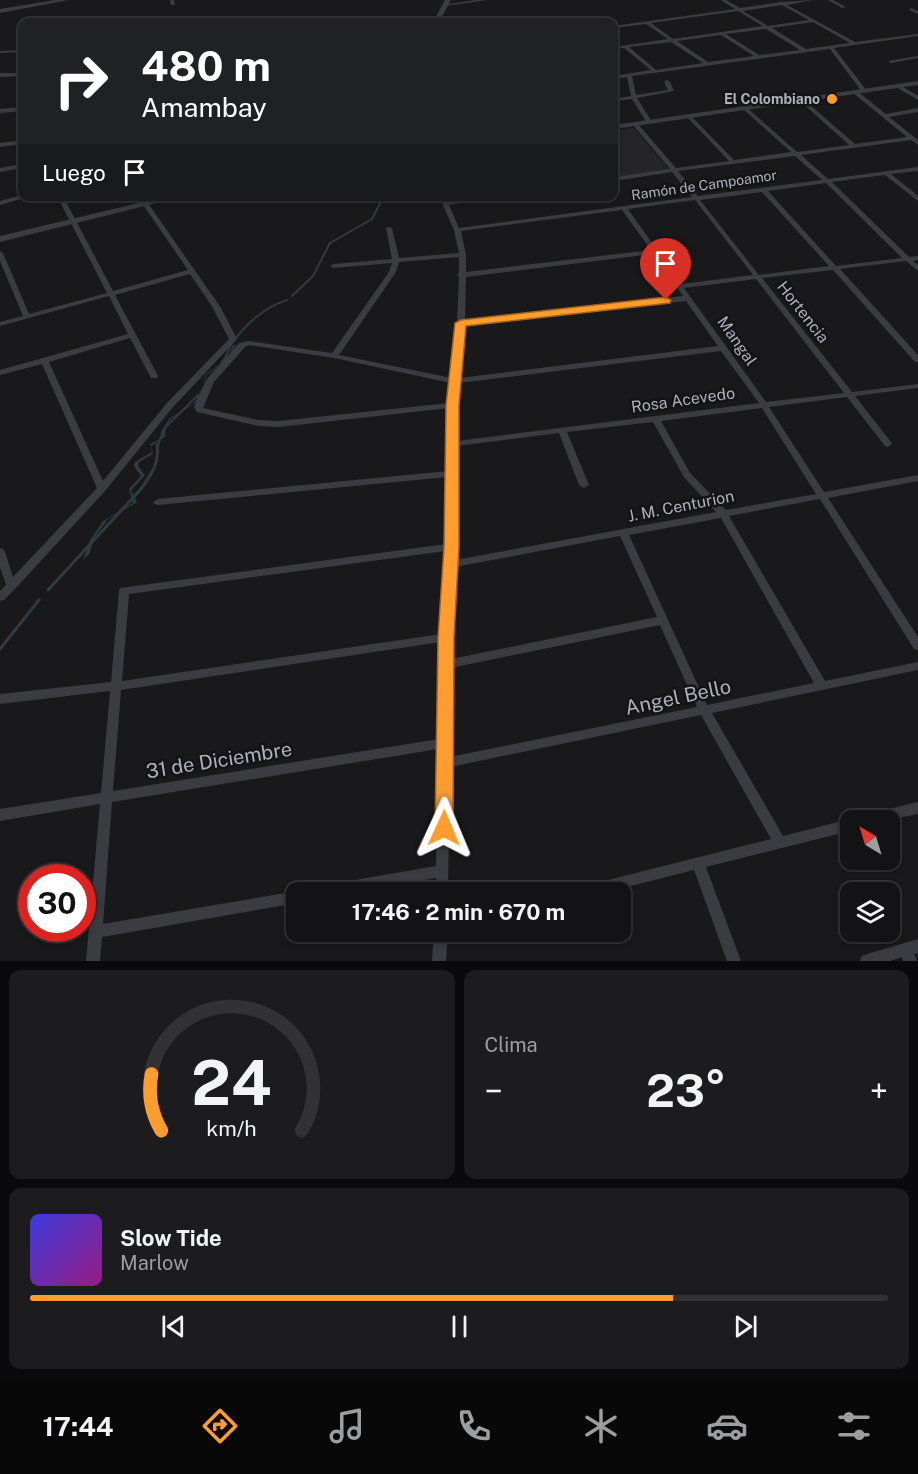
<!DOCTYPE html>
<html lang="es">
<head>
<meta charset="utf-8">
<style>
	:root { --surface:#131315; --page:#1c1c1e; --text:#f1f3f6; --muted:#9d9ea0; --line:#323234; --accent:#ff9c2e }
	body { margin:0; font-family:"Public Sans",sans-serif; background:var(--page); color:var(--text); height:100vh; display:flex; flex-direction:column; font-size:22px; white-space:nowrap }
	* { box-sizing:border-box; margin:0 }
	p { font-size:20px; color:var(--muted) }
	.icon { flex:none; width:33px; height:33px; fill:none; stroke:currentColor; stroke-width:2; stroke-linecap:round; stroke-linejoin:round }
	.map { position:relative; height:961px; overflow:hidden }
	.drawer { display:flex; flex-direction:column; gap:9px; padding:9px; background:#0a0a0c; flex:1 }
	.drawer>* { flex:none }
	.guide { position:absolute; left:18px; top:18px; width:600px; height:183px; border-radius:12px; box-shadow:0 3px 9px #0003,0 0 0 2px var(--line); background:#202124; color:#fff; overflow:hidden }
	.needle { width:39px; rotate:322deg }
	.buttons { position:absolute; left:840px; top:810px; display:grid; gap:12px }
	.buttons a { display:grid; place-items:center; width:60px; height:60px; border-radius:12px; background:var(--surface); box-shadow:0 3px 9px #0003,0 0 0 2px var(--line); font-size:30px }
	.speed { position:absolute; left:18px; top:864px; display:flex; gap:12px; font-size:30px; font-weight:700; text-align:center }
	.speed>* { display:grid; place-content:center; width:78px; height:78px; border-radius:50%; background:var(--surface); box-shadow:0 3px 9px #0003,0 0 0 2px var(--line); line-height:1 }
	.speed .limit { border:9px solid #d22; background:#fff; color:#111 }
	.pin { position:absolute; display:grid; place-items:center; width:51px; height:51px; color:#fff; margin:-62px -26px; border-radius:50% 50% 50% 0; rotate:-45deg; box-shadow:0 0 6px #0007 }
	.pin .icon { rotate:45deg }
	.me { position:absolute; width:66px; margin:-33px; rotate:1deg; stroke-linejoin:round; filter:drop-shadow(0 0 4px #0008) }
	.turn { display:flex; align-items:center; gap:21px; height:126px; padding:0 24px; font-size:27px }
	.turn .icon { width:78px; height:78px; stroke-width:2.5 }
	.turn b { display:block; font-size:42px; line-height:51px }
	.then { display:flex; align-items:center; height:57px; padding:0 24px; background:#0003; gap:12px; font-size:22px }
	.big { font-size:45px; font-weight:700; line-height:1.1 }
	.drawer .tile { flex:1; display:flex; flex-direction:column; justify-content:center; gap:9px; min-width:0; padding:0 21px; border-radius:12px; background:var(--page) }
	.drawer .dial { align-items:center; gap:0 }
	.dial svg { height:156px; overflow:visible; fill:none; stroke:var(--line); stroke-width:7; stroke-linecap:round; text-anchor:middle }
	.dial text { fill:var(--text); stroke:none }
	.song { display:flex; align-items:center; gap:18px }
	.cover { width:72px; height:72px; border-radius:9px; background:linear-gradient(135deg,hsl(240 70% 55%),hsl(310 70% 35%)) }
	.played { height:6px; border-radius:3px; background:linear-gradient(90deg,var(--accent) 75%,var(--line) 75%) }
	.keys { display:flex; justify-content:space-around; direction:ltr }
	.heat { display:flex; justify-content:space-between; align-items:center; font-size:33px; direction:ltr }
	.drawer .tiles { flex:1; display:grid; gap:9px; grid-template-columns:1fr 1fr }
	.tile:last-child { grid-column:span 2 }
	.trip { position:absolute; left:286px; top:882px; width:345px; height:60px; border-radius:12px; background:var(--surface); box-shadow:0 3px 9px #0003,0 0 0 2px var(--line); font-weight:700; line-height:60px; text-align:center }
	.dock { display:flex; height:96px; justify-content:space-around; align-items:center; background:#080808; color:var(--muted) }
	.dock .icon { width:42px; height:42px }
	.dock .selected { color:var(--accent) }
	.dock b { font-size:27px; color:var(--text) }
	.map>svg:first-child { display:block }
</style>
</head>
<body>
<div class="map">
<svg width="918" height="961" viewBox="0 0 918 961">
	<rect width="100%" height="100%" fill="#19191c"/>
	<polygon fill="#252529" points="634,128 671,172 614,180 614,131"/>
	<path fill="#2e3b41" d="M 236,344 C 227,358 221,366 206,375 L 204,389 L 198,401 L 171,419 L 166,426 L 165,437 L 151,446 L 153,454 L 139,462 L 138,466 L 145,475 L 131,491 L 137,502 L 108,519 L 93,539 L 90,553 L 51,591 L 83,560 L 90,540 L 103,521 L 133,503 L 129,489 L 141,476 L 134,466 L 135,462 L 152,452 L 150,444 L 162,438 L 163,429 L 169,419 L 194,403 L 204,385 L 205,375 C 217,366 229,361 232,346 Z"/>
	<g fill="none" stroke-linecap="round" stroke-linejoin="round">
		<g stroke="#2e3b41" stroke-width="2">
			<polyline points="292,296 313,276 330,243 372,219 384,196"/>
			<path d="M 221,363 C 228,356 227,350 232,343 C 246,324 264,307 287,300"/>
			<polyline points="158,446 163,430 198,395"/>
		</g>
		<g stroke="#2e3b41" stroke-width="3">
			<path d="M 48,590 L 141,489 C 151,475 160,463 157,445"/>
			<polyline points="0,649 39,600"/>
		</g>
		<g fill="#3a3c41" fill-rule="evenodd">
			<polygon points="170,0 174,0 175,5 171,5"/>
			<polygon points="475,0 488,0 445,6 443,5"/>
			<path d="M 721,0 L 726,0 L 740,8 L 781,2 L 813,0 L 787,5 L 855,42 L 918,34 L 918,36 L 834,48 L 867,91 L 864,93 L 862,92 L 830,49 L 632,76 L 636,95 L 668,90 L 664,82 L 667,80 L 670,82 L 674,91 L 637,98 L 652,122 L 649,124 L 647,123 L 632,99 L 614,101 L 614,99 L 631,96 L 627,77 L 614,79 L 614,76 L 651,70 L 624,48 L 614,49 L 614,47 L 668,39 L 646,24 L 614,28 L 614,26 L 735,9 ZM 782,5 L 809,20 L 768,26 L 743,11 ZM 738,11 L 763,26 L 673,39 L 651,23 ZM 813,22 L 850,43 L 806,49 L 772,28 ZM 766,29 L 800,50 L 759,55 L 726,34 ZM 721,35 L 754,56 L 708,62 L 677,41 ZM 671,42 L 703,63 L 656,70 L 629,47 Z"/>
			<polygon points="828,0 833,0 846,7 842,8"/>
			<polygon points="911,8 918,11 918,14 909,10"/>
			<polygon points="22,50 22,52 0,53 0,51"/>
			<polygon points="918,56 918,58 891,63 888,61"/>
			<rect x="18" y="57" width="4" height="2"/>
			<polygon points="0,73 22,73 22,76 0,77"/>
			<polygon points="896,85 900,85 918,96 918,100 896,87"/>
			<path d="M 853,91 L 857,91 L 886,114 L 918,108 L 918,112 L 889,117 L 918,140 L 918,145 L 911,140 L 801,155 L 828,179 L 918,167 L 918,171 L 891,174 L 918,196 L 918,201 L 885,175 L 832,182 L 909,257 L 918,256 L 918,260 L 913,261 L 918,265 L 918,271 L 906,261 L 840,269 L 918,355 L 918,362 L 915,362 L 833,270 L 762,278 L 852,392 L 918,384 L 918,388 L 855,396 L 891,442 L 892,444 L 888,447 L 885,446 L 847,397 L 769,407 L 824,492 L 918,475 L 918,481 L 828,498 L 918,637 L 918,650 L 914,649 L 820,499 L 729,516 L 825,681 L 918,662 L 918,670 L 712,713 L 783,836 L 850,819 L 853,820 L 850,820 L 850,831 L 706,867 L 741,961 L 727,961 L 694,870 L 607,892 L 578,892 L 579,888 L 584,886 L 771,839 L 701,715 L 450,767 L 448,892 L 436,892 L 436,878 L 354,892 L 314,892 L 315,888 L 320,886 L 436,866 L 438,749 L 112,802 L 103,924 L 297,891 L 302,892 L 297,892 L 297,903 L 102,937 L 100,961 L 86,961 L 100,804 L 0,821 L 0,809 L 101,793 L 110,691 L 0,704 L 0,694 L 111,682 L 119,591 L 120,588 L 446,544 L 447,477 L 158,505 L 155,504 L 153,502 L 158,499 L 448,471 L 449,408 L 279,427 L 258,426 L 197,412 L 194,407 L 207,379 L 239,343 L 249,341 L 332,353 L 389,272 L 392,263 L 333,268 L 330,266 L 333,264 L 392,259 L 386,228 L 387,227 L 392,228 L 399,258 L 459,253 L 454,230 L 439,196 L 445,196 L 448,202 L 482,196 L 500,196 L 449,205 L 459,228 L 692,197 L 672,172 L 614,181 L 614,177 L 670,169 L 633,125 L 633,123 L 637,123 L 676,168 L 729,161 L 687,117 L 686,116 L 689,114 L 734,160 L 791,152 L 743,109 L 743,107 L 745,106 L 797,152 L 849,145 L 800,101 L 799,100 L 802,98 L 855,144 L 907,137 L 853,93 ZM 795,156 L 822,180 L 698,196 L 678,171 ZM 826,183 L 902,258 L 836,266 L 768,191 ZM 762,192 L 829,266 L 759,275 L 700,200 ZM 695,200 L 753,275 L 681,284 L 628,209 ZM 622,210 L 651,250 L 466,272 L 466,255 L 461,231 ZM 653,254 L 683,296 L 465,320 L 466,277 ZM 459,257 L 459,273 L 457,275 L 459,277 L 457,323 L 452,378 L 339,355 L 396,272 L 399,262 ZM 756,279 L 844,393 L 766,402 L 684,288 ZM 686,301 L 718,346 L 460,378 L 465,325 ZM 249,345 L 334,358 L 451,383 L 449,403 L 279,421 L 258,420 L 203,408 L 214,382 L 245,347 ZM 721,351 L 759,403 L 457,441 L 457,405 L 459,383 ZM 762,408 L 816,494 L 726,510 L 690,473 L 661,421 ZM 653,422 L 684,477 L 716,512 L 455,560 L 457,446 L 559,433 L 579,485 L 584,488 L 589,485 L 567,432 ZM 721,518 L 814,683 L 707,705 L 629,535 ZM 620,536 L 657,617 L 451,659 L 455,567 ZM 446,551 L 441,634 L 122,681 L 129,594 ZM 660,625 L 697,707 L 450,757 L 451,668 ZM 441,642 L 439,739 L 113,791 L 121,690 Z"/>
			<polygon points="22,107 22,111 0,113 0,109"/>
			<polygon points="22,140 22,144 0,147 0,143"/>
			<polygon points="22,164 22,168 0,172 0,168"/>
			<polygon points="22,195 31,196 0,205 0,201"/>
			<path d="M 57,196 L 63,196 L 113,291 L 188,270 L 137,196 L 143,196 L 221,308 L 237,339 L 173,407 L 105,491 L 15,589 L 4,600 L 0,601 L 0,591 L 6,585 L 0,567 L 0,548 L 3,549 L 5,552 L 13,577 L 97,488 L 42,364 L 0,375 L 0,370 L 128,334 L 109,296 L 0,326 L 0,322 L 23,316 L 0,261 L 0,251 L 3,253 L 29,314 L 107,293 ZM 190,274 L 213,308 L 229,339 L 167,403 L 103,481 L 49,362 L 130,338 L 150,376 L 151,378 L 157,378 L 158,376 L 115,295 Z"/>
			<polygon points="918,802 918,814 889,820 862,820 864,816 868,814"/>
			<polygon points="434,932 448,932 446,961 432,961"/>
			<polygon points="918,939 918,953 914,954 917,961 903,961 902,957 890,961 860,961 862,956 867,954"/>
		</g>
		<g fill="#3a3c41" fill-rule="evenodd">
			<polygon points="55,0 69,0 0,13 0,9"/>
			<polygon points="445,0 451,0 439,22 433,22"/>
			<polygon points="918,81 918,85 614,129 614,125"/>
			<polygon points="168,196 185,196 0,242 0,236"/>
		</g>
	</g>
	<polygon fill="#ff9c2e" stroke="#a6651e" stroke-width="1.5" points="666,297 671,300 670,303 466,326 459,405 459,547 454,637 453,828 450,834 444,836 437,834 435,828 438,637 444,547 446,405 455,323 461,320"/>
	<circle fill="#ff9c2e" stroke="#141417" stroke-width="2" cx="832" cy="99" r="6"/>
	<g text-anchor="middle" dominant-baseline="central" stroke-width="5" stroke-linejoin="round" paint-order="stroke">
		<g font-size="14" font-weight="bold" fill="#abb2bc" stroke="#141417" text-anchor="end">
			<text x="820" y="99">El Colombiano</text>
		</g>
		<g font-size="14" fill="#abb2bc" stroke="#141417">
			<text transform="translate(704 185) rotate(-8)">Ramón de Campoamor</text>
		</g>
		<g font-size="16" fill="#abb2bc" stroke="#141417">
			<text transform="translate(803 312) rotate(52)">Hortencia</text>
			<text transform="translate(737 341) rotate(55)">Mangal</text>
			<text transform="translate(683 400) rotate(-8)">Rosa Acevedo</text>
			<text transform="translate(681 506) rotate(-11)">J. M. Centurion</text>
		</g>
		<g font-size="20" fill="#abb2bc" stroke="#141417">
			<text transform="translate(678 697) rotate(-12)">Angel Bello</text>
			<text transform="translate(219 760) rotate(-9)">31 de Diciembre</text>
		</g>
	</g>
</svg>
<div class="buttons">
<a><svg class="needle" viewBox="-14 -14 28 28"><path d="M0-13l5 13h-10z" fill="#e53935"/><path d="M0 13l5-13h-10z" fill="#9d9ea0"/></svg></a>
<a><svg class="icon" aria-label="layers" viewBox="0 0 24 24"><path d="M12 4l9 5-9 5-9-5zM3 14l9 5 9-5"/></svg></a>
</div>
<div class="speed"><div class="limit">30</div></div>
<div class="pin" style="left:666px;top:300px;background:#d93025"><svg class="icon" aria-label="arrive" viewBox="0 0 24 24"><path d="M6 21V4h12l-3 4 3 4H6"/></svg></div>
<svg class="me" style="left:444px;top:828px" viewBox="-20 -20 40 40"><path d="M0-17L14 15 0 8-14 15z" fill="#ff9c2e" stroke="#fff" stroke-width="4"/></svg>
<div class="trip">17:46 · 2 min · 670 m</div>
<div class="guide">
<div class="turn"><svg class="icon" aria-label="right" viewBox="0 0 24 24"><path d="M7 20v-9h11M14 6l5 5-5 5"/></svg><div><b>480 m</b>Amambay</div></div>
<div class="then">Luego<svg class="icon" aria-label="arrive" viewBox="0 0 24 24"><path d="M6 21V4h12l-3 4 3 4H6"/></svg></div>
</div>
</div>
<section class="drawer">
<div class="tiles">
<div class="tile dial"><svg viewBox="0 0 100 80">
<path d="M14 69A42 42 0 1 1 86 69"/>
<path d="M14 69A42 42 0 0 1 9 40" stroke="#ff9c2e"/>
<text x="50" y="56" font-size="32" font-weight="700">24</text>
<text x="50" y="72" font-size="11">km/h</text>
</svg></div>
<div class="tile"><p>Clima</p>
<div class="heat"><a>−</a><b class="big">23°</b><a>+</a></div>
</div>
<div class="tile">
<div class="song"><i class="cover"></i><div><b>Slow Tide</b><p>Marlow</p></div></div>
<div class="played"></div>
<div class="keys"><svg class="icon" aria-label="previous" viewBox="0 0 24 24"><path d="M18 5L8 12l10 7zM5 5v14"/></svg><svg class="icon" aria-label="pause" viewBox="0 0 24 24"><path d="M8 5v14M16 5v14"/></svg><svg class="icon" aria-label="next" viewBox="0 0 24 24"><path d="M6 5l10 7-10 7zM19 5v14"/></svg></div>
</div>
</div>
</section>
<nav class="dock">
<b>17:44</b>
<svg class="icon selected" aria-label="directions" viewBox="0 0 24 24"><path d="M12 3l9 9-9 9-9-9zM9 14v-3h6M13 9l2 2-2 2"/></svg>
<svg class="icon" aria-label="music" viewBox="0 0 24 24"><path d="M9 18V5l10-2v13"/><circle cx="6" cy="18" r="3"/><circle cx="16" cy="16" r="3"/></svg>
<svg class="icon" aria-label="phone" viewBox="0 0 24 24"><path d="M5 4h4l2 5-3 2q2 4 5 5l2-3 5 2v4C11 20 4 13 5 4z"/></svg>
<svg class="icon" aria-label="climate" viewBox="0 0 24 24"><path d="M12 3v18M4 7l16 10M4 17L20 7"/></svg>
<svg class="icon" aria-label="car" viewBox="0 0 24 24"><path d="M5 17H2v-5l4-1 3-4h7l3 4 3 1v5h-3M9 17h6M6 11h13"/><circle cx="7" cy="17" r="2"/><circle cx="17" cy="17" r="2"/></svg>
<svg class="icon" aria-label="filters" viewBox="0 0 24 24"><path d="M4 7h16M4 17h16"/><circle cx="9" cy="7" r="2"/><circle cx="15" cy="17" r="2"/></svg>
</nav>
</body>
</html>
